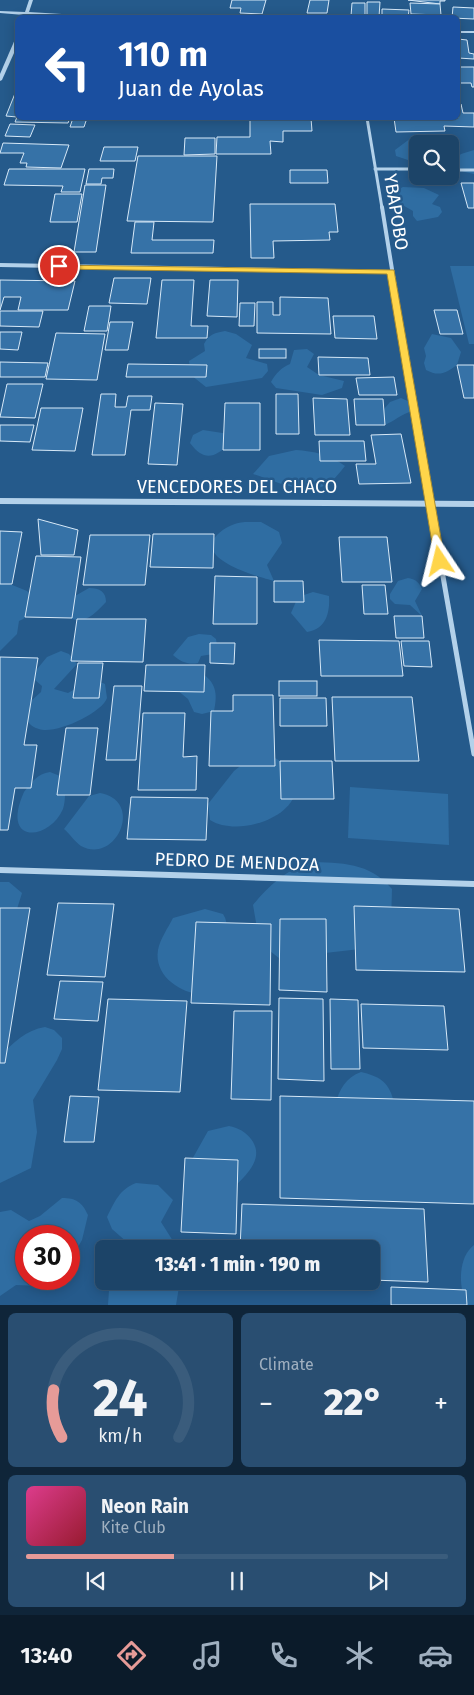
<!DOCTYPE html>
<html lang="en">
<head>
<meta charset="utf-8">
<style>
	:root { --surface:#1c4468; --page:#294e71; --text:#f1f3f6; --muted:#a0b0c0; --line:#3a5c7c; --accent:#e69b98 }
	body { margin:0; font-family:"Fira Sans",sans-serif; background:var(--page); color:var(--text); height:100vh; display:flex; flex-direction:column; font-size:19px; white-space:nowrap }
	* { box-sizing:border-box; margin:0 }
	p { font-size:16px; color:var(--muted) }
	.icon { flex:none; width:28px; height:28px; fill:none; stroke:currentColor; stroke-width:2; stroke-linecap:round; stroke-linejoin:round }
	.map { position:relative; height:1305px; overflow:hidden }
	.panel { display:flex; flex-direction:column; gap:8px; padding:8px; background:#0f2539; flex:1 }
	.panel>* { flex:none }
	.banner { position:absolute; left:15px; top:15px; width:445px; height:105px; border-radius:8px; box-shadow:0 2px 12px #0003,0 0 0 1px var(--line); background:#1a4fa0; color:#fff; overflow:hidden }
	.tools { position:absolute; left:409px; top:135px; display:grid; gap:10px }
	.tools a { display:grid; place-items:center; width:50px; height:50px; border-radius:8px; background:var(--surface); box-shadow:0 2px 12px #0003,0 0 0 1px var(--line); font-size:25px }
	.speed { position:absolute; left:15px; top:1225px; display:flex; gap:10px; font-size:25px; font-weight:700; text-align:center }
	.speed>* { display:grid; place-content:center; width:65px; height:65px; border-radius:50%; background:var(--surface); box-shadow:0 2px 12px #0003,0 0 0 1px var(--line); line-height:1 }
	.speed .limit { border:8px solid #d22; background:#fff; color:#111 }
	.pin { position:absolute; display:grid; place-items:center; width:42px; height:42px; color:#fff; margin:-21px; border:2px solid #fff; border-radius:50%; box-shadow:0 1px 5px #0007 }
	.me { position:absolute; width:55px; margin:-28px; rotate:350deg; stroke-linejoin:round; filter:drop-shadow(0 0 4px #0008) }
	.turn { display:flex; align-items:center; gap:18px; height:105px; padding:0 20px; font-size:22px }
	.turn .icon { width:65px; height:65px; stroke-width:2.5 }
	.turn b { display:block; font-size:35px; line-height:42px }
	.big { font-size:38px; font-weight:800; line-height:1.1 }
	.panel .widget { flex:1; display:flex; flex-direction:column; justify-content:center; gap:8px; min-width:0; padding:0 18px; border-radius:8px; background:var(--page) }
	.panel .dial { align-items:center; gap:0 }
	.dial svg { height:130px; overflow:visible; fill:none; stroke:var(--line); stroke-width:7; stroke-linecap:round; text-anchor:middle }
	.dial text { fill:var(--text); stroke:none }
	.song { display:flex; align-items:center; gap:15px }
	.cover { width:60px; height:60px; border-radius:8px; background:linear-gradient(135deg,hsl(330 70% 55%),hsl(350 70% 35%)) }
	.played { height:5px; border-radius:2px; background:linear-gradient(90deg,var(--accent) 35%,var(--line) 35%) }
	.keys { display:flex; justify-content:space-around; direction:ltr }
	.heat { display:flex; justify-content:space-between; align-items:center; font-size:28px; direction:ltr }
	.panel .tiles { flex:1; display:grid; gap:8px; grid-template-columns:1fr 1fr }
	.widget:last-child { grid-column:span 2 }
	.trip { position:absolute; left:95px; top:1240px; width:285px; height:50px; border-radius:8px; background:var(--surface); box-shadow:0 2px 12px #0003,0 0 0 1px var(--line); font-weight:800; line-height:50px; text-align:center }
	.tab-bar { display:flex; height:80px; justify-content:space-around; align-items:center; background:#0b1b2a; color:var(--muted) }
	.tab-bar .icon { width:35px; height:35px }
	.tab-bar .selected { color:var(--accent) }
	.tab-bar b { font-size:22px; color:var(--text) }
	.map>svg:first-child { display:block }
</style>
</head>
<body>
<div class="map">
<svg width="474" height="1305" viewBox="0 0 474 1305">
	<rect width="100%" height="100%" fill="#255a8b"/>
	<g fill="#2f6da2">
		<polygon points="430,135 445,141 444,144 418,144 417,163 396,156 395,150 411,138"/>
		<path d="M 474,150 L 474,174 C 465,172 455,171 453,161 L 461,154 Z"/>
		<polygon points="403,187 424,188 439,195 432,204 440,207 442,212 438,217 417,221 413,216 413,211 392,199 389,194"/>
		<polygon points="450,266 474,266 474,344 469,344"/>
		<path d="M 225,331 L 236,334 L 252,345 L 246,358 L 267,364 L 268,371 L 262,378 L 206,387 L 191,375 L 189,361 L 205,351 L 204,344 C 209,334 215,333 225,331 Z"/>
		<path d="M 432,334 L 451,338 L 461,352 L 457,365 C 446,373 439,377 426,370 L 424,363 L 426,356 L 424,348 Z"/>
		<path d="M 307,349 L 314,354 L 307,367 L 319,375 L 344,381 L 342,388 L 322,395 L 276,388 L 271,382 C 276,373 281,368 290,364 L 294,350 Z"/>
		<path d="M 401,398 L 412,403 L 413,411 C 401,414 396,420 385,425 L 374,421 L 390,402 Z"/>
		<path d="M 203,430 L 229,434 L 230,443 C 215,458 204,462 190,443 L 193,435 Z"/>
		<path d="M 296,450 C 313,451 331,455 345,466 C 340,472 335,479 329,483 C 308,498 275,481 253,474 L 269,456 Z"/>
		<path d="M 245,522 L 261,522 L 279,532 L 282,543 L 267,565 L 274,581 C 259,577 193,559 217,535 C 225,527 234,523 245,522 Z"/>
		<path d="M 408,578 C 415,579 419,582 422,589 L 415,601 L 422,616 L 410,605 L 395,604 L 390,599 L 390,594 L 398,581 Z"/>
		<path d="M 0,580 L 27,591 L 33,596 C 32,607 30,617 19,621 L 17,634 L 0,651 Z"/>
		<path d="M 89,588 C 100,588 106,592 106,602 C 94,614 85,626 68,617 L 68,600 Z"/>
		<path d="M 313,592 L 329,596 C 330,613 326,629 307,632 L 291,613 L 298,597 Z"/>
		<path d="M 199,634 L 211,635 L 216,639 L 217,645 L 213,654 L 201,656 L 198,663 C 188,665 181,662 173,655 L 188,637 Z"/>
		<path d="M 61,651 L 69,654 L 77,664 L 54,689 L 68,693 C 79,687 92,678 105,684 L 107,698 C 102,713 55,735 39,729 C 28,726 25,718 22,709 L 41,692 L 42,686 L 35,680 L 33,674 L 47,657 Z"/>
		<path d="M 200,672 C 216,682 218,693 214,711 L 202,714 L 194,712 L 188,699 L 177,690 Z"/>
		<path d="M 275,758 L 282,762 L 296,791 C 289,821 235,836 210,820 L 208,804 L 234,771 L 249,759 Z"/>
		<path d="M 50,772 L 65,778 C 65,787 66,800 63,809 C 49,841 0,845 24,792 C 32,782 37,774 50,772 Z"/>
		<polygon points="350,787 448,794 449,845 348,838"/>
		<path d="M 100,793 C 145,801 116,865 81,846 C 75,842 70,834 64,829 L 89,796 Z"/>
		<path d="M 308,862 C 342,863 369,862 392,889 L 391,923 L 369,948 L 325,953 L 287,963 C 257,944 259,938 253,905 C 268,886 286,871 308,862 Z"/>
		<polygon points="0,882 9,882 22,893 17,909 0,916"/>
		<path d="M 205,909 L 223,914 C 237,935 209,972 198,994 C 177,991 154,974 158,950 C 160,939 168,928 173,918 Z"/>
		<path d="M 45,1027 L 54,1030 L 62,1038 L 62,1049 L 57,1060 L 33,1100 L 37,1132 L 31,1168 L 0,1183 L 0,1056 C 13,1043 26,1030 45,1027 Z"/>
		<path d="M 361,1072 C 378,1076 388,1081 393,1099 L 335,1105 C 339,1090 346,1077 361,1072 Z"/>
		<path d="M 229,1126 C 238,1128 245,1131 251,1139 C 268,1161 239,1181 225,1196 L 190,1163 L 208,1131 Z"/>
		<path d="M 136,1183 L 158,1185 L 173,1200 L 161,1222 L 173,1241 L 181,1249 L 128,1249 L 128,1243 L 112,1229 L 107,1217 C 115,1201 119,1190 136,1183 Z"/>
		<path d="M 62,1198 C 76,1198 82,1202 88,1215 L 82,1240 L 69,1263 L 69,1236 L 26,1236 L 26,1279 L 50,1280 L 40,1286 L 16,1285 L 0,1296 L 0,1212 L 11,1210 L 29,1221 L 40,1216 Z"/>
		<path d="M 474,1245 L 474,1305 L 467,1305 C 458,1287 458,1257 474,1245 Z"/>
		<polygon points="114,1281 180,1281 176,1305 108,1305 109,1290"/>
	</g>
	<g fill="#3672a7" stroke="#d7e9f8">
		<polygon points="232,0 266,0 262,14 240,13 241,8 230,8"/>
		<polygon points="310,0 329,0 327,13 307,13"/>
		<polygon points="408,0 445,0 445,1 440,1 440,4"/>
		<polygon points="367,2 380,2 379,17 367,16"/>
		<polygon points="352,3 365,3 365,16 351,16"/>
		<polygon points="410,3 440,4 441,15 411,14"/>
		<polygon points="453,7 474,8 474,19 452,18"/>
		<polygon points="382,9 409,10 408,18 382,17"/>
		<polygon points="458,39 467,40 469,53 474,54 474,59 458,58"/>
		<polygon points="458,67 474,67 474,87 472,87 471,83 458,83"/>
		<polygon points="16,91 18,118 70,118 68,123 15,122 17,117 6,116"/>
		<polygon points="458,104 461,104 463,113 474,113 474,127 444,126 445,131 396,132 394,118 458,118"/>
		<polygon points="73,118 87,118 84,127 70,127"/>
		<polygon points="250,118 311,118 312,131 283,131 283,142 270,141 271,154 216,154 217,137 250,137"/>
		<polygon points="10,124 35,125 30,137 5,136"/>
		<polygon points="185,138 215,138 215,154 184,155"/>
		<polygon points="3,143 69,145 61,168 26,167 27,163 20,163 24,153 0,153"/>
		<polygon points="104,147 138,147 135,161 100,161"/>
		<polygon points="138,156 217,156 213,222 127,221"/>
		<polygon points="9,169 85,169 80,192 61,192 63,186 4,185"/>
		<polygon points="89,169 114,169 113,178 102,178 101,184 86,184"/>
		<polygon points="290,170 327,170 328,183 290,183"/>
		<polygon points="461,183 474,183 474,208 468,208"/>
		<polygon points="85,185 106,185 96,252 74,252"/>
		<polygon points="55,194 82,194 77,222 50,222"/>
		<polygon points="250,204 335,204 338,232 329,232 330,240 273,241 274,258 251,258"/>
		<polygon points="135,222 154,222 152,240 214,240 213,253 131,253"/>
		<polygon points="114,278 151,278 147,304 109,303"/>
		<polygon points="0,280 75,281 68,310 18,310 21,297 4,297 0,310"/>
		<polygon points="162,280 194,280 191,326 208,326 207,338 156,338"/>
		<polygon points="210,280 238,280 237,317 207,316"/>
		<polygon points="280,297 328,298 331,334 257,333 257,302 273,302 273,315 280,315"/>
		<polygon points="240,303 255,303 254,326 239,326"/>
		<polygon points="89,306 111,306 107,331 84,331"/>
		<polygon points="434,310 457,310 463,334 440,334"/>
		<polygon points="0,311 43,311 39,327 0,326"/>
		<polygon points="333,316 374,316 377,339 335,338"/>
		<polygon points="110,322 133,322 128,350 105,350"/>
		<polygon points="0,332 22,332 18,350 0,349"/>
		<polygon points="56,333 105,334 97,380 46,379"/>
		<rect x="259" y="349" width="27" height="9"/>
		<polygon points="318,357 368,358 370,375 319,375"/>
		<polygon points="0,362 48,363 45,377 0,377"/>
		<polygon points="128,364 207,365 206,377 126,377"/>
		<polygon points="457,365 474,365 474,398 464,398"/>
		<polygon points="394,377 397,395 359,395 356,378"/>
		<polygon points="7,384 43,384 35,418 0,417"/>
		<polygon points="101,394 116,394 115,407 126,407 128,396 152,396 150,410 131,410 125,455 92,455"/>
		<polygon points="276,394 298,394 299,434 276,434"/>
		<polygon points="313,398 347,399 350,435 315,435"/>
		<polygon points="354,399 383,399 385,425 356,425"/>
		<polygon points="155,403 183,404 177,465 148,464"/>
		<polygon points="225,403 260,403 260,450 223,450"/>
		<polygon points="41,408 83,408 75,451 32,450"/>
		<polygon points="0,425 34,425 30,442 0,441"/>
		<polygon points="401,434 411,483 359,484 356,464 376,464 371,435"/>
		<polygon points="319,441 364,441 366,461 320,461"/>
		<polygon points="38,519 78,530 74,555 41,555"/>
		<polygon points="0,531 22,532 12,584 0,584"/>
		<polygon points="153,534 214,534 213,568 150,567"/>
		<polygon points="90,535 150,535 145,585 83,585"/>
		<polygon points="339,537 387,537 392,582 342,582"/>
		<polygon points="36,556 81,557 72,618 25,617"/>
		<polygon points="215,576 257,577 257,624 213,624"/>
		<polygon points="274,581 303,581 304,602 274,602"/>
		<polygon points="362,585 385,585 388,614 364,614"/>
		<polygon points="394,616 422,616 424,638 396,638"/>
		<polygon points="77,619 146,619 143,662 71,661"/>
		<polygon points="319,640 399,641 403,676 321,676"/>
		<polygon points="401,641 429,641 432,667 404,666"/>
		<polygon points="210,643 235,643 234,664 210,663"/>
		<polygon points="0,657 38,658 24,745 37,745 31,788 15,788 8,830 0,830"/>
		<polygon points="78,663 103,663 99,698 73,698"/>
		<polygon points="146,665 205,665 204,692 144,691"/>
		<rect x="279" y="681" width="38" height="15"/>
		<polygon points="114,686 142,686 136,760 106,760"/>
		<polygon points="233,695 273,695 275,766 209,766 211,711 233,711"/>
		<polygon points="332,697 412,697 419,761 335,761"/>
		<polygon points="280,698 326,698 327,726 280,726"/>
		<polygon points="143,713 185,713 183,757 197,756 196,790 138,790"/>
		<polygon points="66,728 98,728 90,795 57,795"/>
		<polygon points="280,761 332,761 334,799 281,799"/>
		<polygon points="131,797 208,798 206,840 127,839"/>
		<polygon points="58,903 114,904 105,977 47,975"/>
		<polygon points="354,906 459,909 465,972 356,970"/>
		<polygon points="0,908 30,908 5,1063 0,1063"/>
		<polygon points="280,919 326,919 327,992 279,990"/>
		<polygon points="196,922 271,924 270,1005 191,1003"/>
		<polygon points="60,981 103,982 98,1021 54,1019"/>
		<polygon points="279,998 323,999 324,1081 278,1079"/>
		<polygon points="108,999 187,1001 180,1092 98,1090"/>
		<polygon points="330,999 358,1000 360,1069 331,1069"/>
		<polygon points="361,1004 444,1006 448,1050 363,1048"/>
		<polygon points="234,1011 272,1011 271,1100 231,1099"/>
		<polygon points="70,1096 99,1097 94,1142 64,1142"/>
		<polygon points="280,1096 474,1101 474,1204 280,1198"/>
		<polygon points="185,1158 238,1160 236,1234 181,1232"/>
		<polygon points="242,1204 424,1209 428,1282 371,1280 371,1249 240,1249"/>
		<polygon points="391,1287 466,1290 467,1305 391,1305"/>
	</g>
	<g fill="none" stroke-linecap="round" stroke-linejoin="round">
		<g stroke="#b3d1ea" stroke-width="3">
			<polyline points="367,118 382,208"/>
			<polyline points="375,169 418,169"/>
			<polyline points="450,170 474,170"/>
		</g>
		<g stroke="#b3d1ea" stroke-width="4">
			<polyline points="382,207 426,481"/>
			<polyline points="0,265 391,272"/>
		</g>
		<polyline stroke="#b3d1ea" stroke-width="5" points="426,479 474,754"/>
		<polyline stroke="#b3d1ea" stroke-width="6" points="0,870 474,884"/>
		<g fill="#b3d1ea" fill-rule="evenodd">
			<polygon points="29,0 33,0 29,12 127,18 86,18 29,15 26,17 24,16 24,15 0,13 0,11 25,12"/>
			<rect x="458" y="31" width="16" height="2"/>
			<polygon points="18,36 18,44 2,80 0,81 0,74 16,37"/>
			<polygon points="0,498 474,501 474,507 0,504"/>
		</g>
	</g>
	<polygon fill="#ffd54a" stroke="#a68a30" points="56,265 394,270 445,561 444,563 440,565 435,561 387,274 59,269 55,266"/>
	<g text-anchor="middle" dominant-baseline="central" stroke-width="5" stroke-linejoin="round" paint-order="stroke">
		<g font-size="18" fill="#fff" stroke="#255a8b">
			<text transform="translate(396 212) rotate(81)">YBAPOBO</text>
			<text x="237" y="487">VENCEDORES DEL CHACO</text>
			<text transform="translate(237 862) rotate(2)">PEDRO DE MENDOZA</text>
		</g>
	</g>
</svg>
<div class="tools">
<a><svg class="icon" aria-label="search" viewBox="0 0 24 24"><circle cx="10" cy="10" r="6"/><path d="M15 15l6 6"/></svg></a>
</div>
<div class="speed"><div class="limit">30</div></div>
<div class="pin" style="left:59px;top:266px;background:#d93025"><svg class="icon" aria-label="arrive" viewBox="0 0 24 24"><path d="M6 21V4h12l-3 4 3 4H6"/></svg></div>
<svg class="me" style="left:440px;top:561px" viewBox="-20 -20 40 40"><path d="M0-17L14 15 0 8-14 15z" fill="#ffd54a" stroke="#fff" stroke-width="4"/></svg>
<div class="trip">13:41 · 1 min · 190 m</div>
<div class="banner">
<div class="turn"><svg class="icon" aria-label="left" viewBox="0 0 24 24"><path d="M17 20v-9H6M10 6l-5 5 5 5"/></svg><div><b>110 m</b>Juan de Ayolas</div></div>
</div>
</div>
<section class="panel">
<div class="tiles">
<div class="widget dial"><svg viewBox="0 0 100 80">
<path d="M14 69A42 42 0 1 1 86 69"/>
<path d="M14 69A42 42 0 0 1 9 40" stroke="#e69b98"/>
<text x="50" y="56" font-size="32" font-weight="700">24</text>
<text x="50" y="72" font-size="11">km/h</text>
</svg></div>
<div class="widget"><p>Climate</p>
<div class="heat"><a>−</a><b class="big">22°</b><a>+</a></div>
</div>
<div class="widget">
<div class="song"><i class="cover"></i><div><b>Neon Rain</b><p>Kite Club</p></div></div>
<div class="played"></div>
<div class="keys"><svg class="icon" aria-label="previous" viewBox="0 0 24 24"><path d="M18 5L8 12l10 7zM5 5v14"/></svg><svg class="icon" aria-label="pause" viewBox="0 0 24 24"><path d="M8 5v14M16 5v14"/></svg><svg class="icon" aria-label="next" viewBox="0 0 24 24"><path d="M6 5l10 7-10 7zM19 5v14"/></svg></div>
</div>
</div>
</section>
<nav class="tab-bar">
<b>13:40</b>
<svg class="icon selected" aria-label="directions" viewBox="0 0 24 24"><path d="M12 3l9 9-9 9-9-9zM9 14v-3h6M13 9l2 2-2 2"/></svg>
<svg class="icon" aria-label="music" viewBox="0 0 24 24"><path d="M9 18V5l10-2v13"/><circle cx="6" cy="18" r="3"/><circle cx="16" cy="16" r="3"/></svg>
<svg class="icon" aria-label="phone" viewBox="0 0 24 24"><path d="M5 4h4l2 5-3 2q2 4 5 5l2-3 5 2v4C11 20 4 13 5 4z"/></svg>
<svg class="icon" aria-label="climate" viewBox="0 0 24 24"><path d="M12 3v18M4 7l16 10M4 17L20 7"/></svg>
<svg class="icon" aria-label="car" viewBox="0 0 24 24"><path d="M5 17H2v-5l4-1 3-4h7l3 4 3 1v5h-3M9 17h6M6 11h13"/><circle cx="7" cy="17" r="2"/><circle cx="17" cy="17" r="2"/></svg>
</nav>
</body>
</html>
